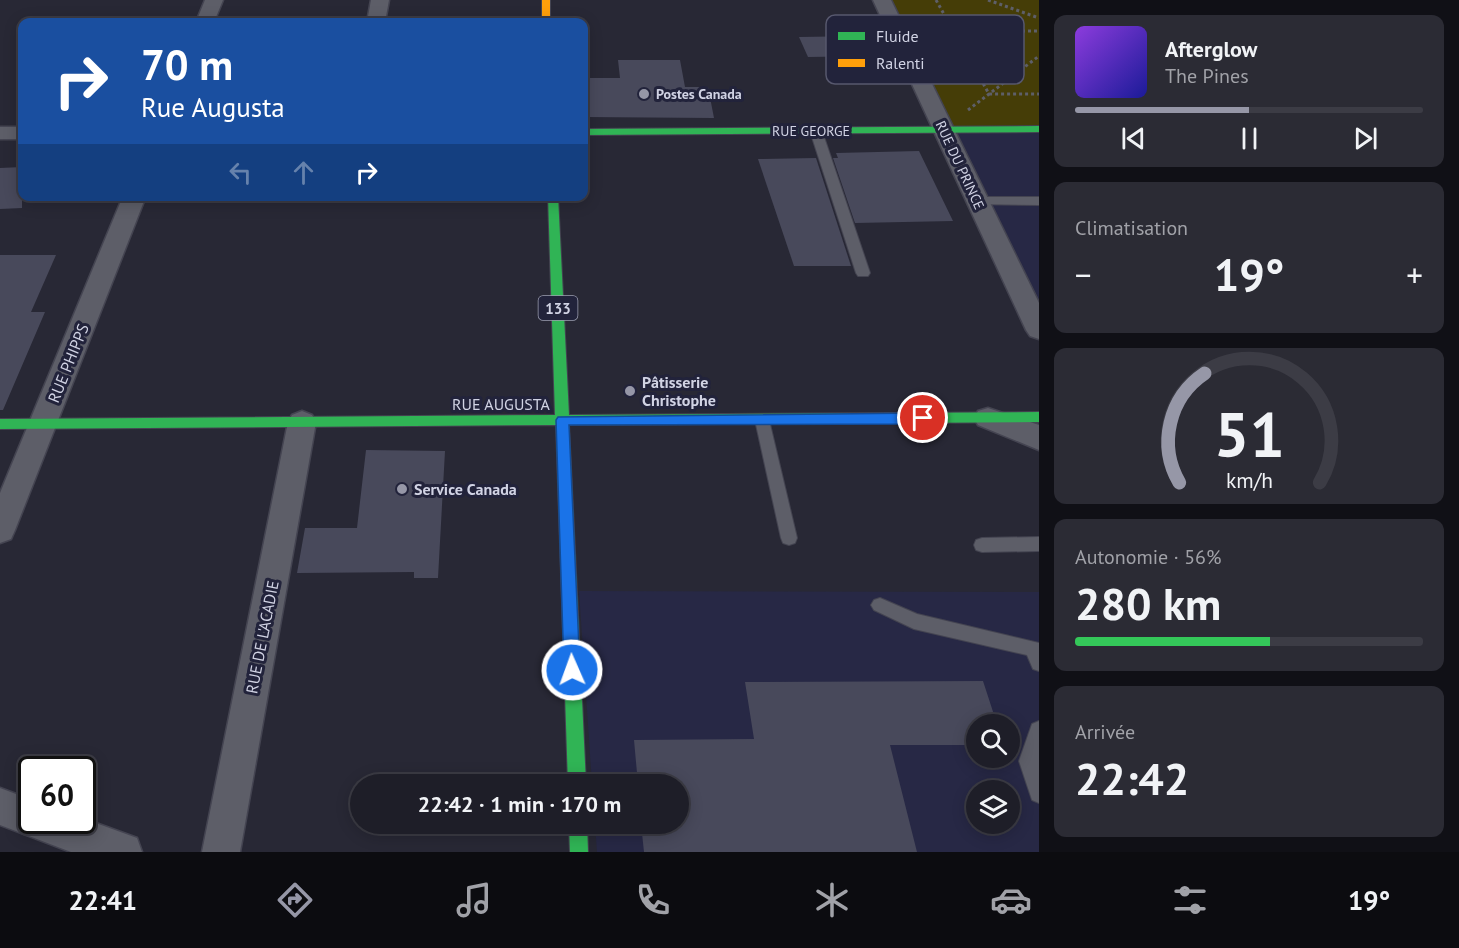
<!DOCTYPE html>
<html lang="fr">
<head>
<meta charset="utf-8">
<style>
	:root { --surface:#1e1e28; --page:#2b2b34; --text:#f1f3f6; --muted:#a1a2a8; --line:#3c3c45; --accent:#9697a7 }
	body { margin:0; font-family:"PT Sans",sans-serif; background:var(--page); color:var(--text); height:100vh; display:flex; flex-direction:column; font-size:22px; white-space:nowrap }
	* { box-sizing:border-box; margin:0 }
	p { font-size:20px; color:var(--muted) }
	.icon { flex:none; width:33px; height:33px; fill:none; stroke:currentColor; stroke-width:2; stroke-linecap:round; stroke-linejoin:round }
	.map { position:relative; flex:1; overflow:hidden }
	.drawer { display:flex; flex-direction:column; gap:15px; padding:15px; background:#101016; width:420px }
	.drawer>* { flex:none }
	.top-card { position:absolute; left:18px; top:18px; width:570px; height:183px; border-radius:12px; box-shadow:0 3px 15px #0003,0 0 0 2px var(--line); background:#1a4fa0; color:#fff; overflow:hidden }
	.buttons { position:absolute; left:966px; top:714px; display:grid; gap:12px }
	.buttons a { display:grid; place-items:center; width:54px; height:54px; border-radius:50%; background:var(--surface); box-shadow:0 3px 15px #0003,0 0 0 2px var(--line); font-size:30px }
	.speed { position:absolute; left:18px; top:756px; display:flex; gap:12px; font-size:30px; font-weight:700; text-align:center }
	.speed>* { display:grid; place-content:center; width:78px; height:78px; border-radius:50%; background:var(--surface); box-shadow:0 3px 15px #0003,0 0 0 2px var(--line); line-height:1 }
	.speed .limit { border:3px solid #111; border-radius:9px; background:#fff; color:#111 }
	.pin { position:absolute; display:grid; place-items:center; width:51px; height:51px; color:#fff; margin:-26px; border:3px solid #fff; border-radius:50%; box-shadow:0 2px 6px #0007 }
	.me { position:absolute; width:66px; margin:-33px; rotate:358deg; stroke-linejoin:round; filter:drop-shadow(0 0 4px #0008) }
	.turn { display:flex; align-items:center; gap:21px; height:126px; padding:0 24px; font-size:27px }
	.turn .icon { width:78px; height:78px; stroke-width:2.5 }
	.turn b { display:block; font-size:42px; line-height:51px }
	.lanes { display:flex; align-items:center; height:57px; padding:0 24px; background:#0003; justify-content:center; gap:30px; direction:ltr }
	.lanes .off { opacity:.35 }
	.big { font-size:45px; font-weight:800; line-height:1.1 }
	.drawer .card { flex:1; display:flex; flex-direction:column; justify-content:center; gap:9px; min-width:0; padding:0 21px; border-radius:12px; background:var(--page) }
	.drawer .dial { align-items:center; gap:0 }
	.dial svg { height:156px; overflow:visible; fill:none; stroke:var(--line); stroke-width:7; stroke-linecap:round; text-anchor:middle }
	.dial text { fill:var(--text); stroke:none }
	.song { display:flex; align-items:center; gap:18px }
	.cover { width:72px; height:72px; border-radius:9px; background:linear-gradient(135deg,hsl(270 70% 55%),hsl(240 70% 35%)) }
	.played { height:6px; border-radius:3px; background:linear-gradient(90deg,var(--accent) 50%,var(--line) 50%) }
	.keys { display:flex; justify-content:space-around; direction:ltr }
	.heat { display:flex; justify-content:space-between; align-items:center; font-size:33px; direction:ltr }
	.charge { height:9px; border-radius:4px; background:linear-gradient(90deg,#34c759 56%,var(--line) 0) }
	.trip { position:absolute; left:350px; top:774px; width:339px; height:60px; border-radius:30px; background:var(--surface); box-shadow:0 3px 15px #0003,0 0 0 2px var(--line); font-weight:800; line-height:60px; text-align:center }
	.dock { display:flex; height:96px; justify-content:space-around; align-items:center; background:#0c0c10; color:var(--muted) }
	.dock .icon { width:42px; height:42px }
	.dock .current { color:var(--accent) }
	.dock b { font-size:27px; color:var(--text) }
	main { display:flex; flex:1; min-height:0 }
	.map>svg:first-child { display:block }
</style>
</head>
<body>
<main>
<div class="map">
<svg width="1039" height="852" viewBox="0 0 1039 852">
	<rect width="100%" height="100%" fill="#282835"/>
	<g fill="#272845" fill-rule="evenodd">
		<polygon points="943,128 1039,128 1039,337"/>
		<path d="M 579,591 L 1039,592 L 1039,852 L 597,852 L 595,824 L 678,824 L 678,784 L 592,784 ZM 976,724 L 1010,724 L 1010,758 L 976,758 ZM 976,790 L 1010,790 L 1010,824 L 976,824 Z"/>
	</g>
	<polygon fill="#453d07" points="882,0 1039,0 1039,127 943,128"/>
	<g fill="#48495b">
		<polygon points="862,36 873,56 808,57 799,37"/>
		<polygon points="618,60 680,60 685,87 708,87 714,118 584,117 584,78 620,78"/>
		<polygon points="919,151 953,221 855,223 833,158 838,158 836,153"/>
		<polygon points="816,158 851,266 794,266 758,159"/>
		<polygon points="22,167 22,208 0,209 0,168"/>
		<polygon points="0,255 56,255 31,312 45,312 3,410 0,410"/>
		<polygon points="366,450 445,451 438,578 414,578 414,572 297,573 305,528 357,528"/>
		<polygon points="983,681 997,724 976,724 976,745 890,745 917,852 644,852 641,824 678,824 678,784 638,784 634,740 754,739 745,682"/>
	</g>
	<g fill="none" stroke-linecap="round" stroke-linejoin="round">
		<defs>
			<g id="lane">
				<polygon points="816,128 822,131 870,273 868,276 858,276 856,273 810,131"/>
				<polygon points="977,197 1039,197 1039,205 973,204 973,198"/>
				<polygon points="762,414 767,416 769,420 797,538 795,543 789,545 783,543 781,538 755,420 757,416"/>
				<polygon points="1039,537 1039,551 982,552 976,550 974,545 976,540 982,538"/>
				<polygon points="880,598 917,614 1039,643 1039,671 1033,669 1027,655 914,629 874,610 871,605 874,600"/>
				<polygon points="1039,721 1039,803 1032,800 1019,761 1032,724"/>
			</g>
			<g id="street">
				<polygon points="205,0 223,0 214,22 196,22"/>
				<polygon points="371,0 389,0 385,22 367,22"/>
				<polygon points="873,0 891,0 1039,303 1039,339 1030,336 1026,330"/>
				<rect x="0" y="127" width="22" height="12"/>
				<polygon points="123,196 146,196 15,530 11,539 0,543 0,493"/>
				<polygon points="988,408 1039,425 1039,450 978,425 974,418 978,411"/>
				<polygon points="302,411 312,415 316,422 240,852 202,852 288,422 292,415"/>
				<polygon points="0,788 32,800 32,820 82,820 82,818 137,838 142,852 71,852 0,825"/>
			</g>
			<g id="fast">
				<polygon points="1039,126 1039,132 584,135 584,129"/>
				<polygon points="548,196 558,196 569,415 1039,412 1039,422 569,425 586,784 568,784 556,425 0,429 0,419 555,415"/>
				<polygon points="569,824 587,824 588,852 570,852"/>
			</g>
			<rect id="slow" x="542" y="0" width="8" height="22"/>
		</defs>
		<use href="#lane" stroke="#444451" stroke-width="2"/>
		<use href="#street" stroke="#444451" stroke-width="3"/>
		<use href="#fast" stroke="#444451" stroke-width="2"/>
		<use href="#slow" stroke="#444451" stroke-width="2"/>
		<g stroke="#5e5f69" stroke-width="3" stroke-dasharray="3 3" stroke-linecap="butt">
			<polyline points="936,0 989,94 1039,94"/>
			<polyline points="988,0 1039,18"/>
			<polyline points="920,32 1039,31"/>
			<polyline points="968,110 1039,56"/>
		</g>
		<use href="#lane" fill="#5d5e68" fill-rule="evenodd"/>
		<use href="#street" fill="#5d5e68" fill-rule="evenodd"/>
		<use href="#fast" fill="#30b455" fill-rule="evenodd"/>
		<use href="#slow" fill="#ff9f0a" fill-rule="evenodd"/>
	</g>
	<polygon fill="#1a73e8" stroke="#114b97" stroke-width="1.5" points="923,413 930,418 923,424 569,425 580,670 578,675 572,677 566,675 564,670 556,420 558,417"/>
	<g fill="#9697a7" stroke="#22233b" stroke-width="2">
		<circle cx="644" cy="94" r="6"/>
		<circle cx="630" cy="391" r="6"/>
		<circle cx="402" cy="489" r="6"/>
	</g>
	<g text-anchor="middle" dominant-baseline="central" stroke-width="6" stroke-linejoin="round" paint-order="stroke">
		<g font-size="14" font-weight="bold" fill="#d1d3e4" stroke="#22233b" text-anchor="start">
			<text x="656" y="94">Postes Canada</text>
		</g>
		<g font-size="14" fill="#d1d3e4" stroke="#22233b">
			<text x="811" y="131">RUE GEORGE</text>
			<text transform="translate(960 165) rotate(65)">RUE DU PRINCE</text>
		</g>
		<rect fill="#22233b" stroke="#9c9eb1" stroke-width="1.5" x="538.5" y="296" width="39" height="24" rx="4.5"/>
		<g font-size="15" font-weight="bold" fill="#d1d3e4">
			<text x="558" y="308">133</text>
		</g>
		<g font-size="16" fill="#d1d3e4" stroke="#22233b">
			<text transform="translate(68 363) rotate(-68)">RUE PHIPPS</text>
			<text x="501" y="404">RUE AUGUSTA</text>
			<text transform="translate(262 637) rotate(-79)">RUE DE L'ACADIE</text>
		</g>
		<g font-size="16" font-weight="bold" fill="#d1d3e4" stroke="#22233b" text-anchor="start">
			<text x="642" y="382">Pâtisserie<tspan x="642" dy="18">Christophe</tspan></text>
			<text x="414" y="489">Service Canada</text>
		</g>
	</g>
	<rect x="826" y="15" width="198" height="69" rx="9" fill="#22233b" stroke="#57586e" stroke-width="1.5"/>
	<rect x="838" y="32" width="27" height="8" fill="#30b455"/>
	<rect x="838" y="59" width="27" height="8" fill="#ff9f0a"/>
	<g font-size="16" fill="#d1d3e4">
		<text x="876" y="42">Fluide</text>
		<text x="876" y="69">Ralenti</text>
	</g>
</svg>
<div class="buttons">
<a><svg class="icon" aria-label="search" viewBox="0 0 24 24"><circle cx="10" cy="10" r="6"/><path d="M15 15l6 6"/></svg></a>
<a><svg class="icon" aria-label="layers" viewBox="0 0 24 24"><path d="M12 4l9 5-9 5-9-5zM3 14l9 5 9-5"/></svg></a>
</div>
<div class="speed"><div class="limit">60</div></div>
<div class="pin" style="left:923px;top:418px;background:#d93025"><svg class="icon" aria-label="arrive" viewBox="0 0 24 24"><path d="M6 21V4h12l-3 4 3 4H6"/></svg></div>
<svg class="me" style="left:572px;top:670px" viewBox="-20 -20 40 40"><circle r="17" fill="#1a73e8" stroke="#fff" stroke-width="3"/><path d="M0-11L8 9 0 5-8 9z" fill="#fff"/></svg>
<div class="trip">22:42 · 1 min · 170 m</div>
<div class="top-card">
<div class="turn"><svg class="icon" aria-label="right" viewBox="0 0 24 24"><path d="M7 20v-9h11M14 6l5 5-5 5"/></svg><div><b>70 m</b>Rue Augusta</div></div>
<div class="lanes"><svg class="icon off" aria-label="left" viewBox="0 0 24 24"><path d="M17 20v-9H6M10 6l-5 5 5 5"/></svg><svg class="icon off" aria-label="ahead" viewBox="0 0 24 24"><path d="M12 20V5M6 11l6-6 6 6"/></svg><svg class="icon" aria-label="right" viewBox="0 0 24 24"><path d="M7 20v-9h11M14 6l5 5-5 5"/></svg></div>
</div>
</div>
<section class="drawer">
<div class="card">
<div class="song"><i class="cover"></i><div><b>Afterglow</b><p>The Pines</p></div></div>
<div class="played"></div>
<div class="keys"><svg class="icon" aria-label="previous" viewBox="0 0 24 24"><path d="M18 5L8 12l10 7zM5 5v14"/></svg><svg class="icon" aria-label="pause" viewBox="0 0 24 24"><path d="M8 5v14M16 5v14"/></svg><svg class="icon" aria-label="next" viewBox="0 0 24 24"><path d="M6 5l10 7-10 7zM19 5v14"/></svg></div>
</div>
<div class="card"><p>Climatisation</p>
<div class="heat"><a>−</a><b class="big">19°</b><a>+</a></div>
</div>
<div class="card dial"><svg viewBox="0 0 100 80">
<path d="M14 69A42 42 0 1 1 86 69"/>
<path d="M14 69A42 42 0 0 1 27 13" stroke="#9697a7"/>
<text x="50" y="56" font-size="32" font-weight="700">51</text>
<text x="50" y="72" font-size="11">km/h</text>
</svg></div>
<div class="card"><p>Autonomie · 56%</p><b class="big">280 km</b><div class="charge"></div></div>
<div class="card"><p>Arrivée</p><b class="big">22:42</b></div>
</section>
</main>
<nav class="dock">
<b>22:41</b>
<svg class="icon current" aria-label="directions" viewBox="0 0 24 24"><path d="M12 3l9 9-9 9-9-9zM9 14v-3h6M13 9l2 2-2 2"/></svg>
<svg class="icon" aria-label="music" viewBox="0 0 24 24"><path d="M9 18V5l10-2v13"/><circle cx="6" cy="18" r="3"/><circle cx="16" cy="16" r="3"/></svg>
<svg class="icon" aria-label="phone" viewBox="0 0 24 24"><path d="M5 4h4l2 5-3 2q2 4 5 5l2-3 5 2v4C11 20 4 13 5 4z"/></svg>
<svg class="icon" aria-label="climate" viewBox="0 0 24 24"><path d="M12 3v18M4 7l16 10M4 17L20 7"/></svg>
<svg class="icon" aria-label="car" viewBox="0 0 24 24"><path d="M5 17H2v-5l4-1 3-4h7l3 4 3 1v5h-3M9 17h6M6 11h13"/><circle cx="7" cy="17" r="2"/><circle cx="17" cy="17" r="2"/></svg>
<svg class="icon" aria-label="filters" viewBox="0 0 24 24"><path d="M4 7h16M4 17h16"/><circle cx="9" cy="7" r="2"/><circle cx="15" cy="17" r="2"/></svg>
<b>19°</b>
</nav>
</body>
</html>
